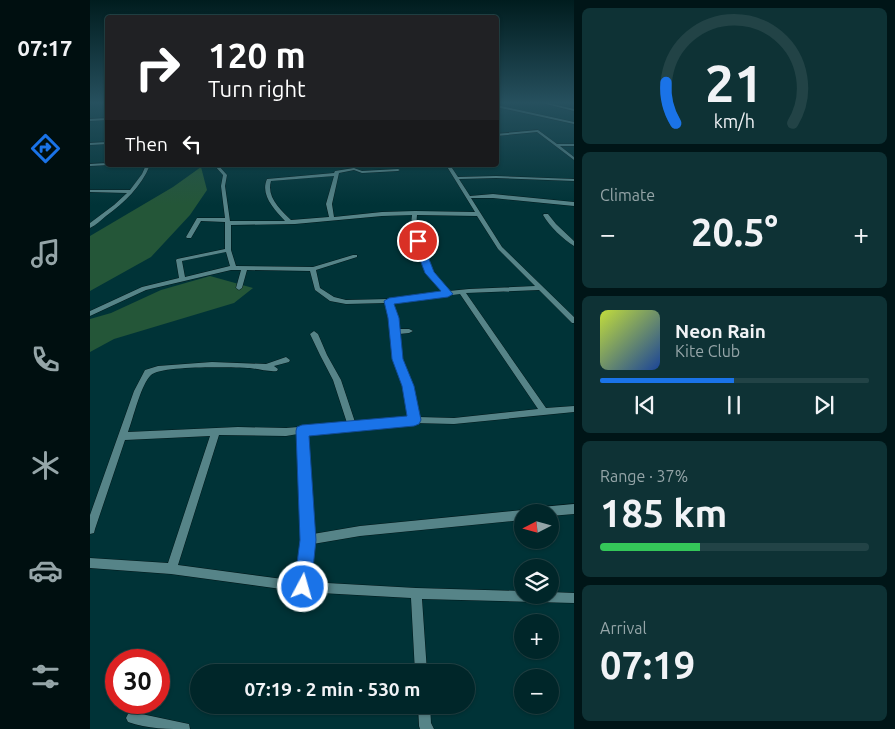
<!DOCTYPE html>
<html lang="en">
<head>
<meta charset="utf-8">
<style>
	:root { --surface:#002629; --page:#0e3235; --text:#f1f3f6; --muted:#95a5a8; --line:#224346; --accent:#1a73e8 }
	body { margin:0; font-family:Ubuntu,sans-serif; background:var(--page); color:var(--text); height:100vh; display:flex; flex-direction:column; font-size:19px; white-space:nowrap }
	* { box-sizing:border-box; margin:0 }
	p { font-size:16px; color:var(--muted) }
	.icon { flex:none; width:28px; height:28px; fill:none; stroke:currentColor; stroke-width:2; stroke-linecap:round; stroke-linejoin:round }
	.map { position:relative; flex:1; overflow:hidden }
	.side { display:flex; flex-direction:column; gap:8px; padding:8px; background:#001517; width:321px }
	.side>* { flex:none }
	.top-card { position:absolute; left:15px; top:15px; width:394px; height:152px; border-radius:5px; box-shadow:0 1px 4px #0004,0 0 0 1px var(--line); background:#202124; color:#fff; overflow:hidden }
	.needle { width:32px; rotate:264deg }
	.fabs { position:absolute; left:424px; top:504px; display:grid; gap:10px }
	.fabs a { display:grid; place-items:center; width:45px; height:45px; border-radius:50%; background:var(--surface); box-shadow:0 1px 4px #0004,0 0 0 1px var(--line); font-size:25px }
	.speed { position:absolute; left:15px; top:649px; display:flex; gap:10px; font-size:25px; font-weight:700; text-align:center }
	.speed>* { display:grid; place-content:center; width:65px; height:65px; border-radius:50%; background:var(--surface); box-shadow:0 1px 4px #0004,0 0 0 1px var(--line); line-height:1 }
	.speed .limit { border:8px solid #d22; background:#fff; color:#111 }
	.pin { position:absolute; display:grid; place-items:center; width:42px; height:42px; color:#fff; margin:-21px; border:2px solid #fff; border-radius:50%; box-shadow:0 1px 5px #0007 }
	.me { position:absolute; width:55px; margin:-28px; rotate:6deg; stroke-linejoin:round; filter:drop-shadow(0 0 4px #0008) }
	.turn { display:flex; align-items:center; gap:18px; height:105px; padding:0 20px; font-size:22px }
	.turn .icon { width:65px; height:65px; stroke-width:2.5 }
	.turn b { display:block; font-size:35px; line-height:42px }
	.then { display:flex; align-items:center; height:48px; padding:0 20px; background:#0003; gap:10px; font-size:19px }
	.big { font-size:38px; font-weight:700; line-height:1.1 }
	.side .tile { flex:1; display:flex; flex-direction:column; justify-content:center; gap:8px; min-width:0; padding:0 18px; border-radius:8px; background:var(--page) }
	.side .dial { align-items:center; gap:0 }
	.dial svg { height:130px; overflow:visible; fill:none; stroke:var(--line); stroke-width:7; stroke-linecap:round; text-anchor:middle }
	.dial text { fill:var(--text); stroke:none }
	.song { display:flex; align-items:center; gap:15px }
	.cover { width:60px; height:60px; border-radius:8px; background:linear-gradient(135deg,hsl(70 70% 55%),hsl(220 70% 35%)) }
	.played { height:5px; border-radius:2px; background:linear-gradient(90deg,var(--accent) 50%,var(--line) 50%) }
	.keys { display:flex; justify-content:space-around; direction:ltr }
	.heat { display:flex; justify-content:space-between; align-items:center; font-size:28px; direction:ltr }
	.charge { height:8px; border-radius:4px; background:linear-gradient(90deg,#34c759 37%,var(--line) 0) }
	.trip { position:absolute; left:100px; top:664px; width:285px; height:50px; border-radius:25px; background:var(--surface); box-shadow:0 1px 4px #0004,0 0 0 1px var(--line); font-weight:700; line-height:50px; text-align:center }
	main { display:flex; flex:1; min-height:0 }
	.tabs { display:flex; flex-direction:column; width:90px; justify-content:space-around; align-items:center; background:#000f10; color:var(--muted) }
	.tabs .icon { width:35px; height:35px }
	.tabs .active { color:var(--accent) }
	.tabs b { font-size:22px; color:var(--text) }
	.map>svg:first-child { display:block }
</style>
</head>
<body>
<main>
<nav class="tabs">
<b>07:17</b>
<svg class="icon active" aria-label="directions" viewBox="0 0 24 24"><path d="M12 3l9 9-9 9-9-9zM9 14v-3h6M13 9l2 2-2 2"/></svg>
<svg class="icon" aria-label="music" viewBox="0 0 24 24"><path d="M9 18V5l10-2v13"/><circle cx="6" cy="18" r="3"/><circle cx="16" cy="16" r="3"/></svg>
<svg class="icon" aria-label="phone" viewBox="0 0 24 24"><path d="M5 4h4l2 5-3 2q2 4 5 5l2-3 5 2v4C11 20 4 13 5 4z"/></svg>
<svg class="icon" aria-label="climate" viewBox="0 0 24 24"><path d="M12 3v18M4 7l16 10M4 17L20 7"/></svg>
<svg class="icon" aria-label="car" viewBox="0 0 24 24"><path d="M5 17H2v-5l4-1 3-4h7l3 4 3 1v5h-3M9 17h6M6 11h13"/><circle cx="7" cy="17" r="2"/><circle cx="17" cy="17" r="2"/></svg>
<svg class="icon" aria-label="filters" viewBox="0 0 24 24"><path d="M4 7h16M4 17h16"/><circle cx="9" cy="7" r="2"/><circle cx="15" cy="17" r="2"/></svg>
</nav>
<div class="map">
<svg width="484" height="729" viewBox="0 0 484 729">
	<rect width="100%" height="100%" fill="#003337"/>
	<g fill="#245638">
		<polygon points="111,167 117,190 100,215 61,257 0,291 0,236 83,187"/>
		<polygon points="120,276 163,288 144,303 24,339 0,352 0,319 21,313 71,290"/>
	</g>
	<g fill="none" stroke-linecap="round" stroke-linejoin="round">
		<defs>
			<g id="minor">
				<polygon points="452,103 458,103 484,109 484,111"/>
				<polygon points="406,105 484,122 484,124 406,107"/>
				<polygon points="18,118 18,120 0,121 0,119"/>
				<polygon points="448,130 467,144 484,144 484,146 470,146 484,157 484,160 447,132 406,136 406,134"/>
				<polygon points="18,142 18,144 0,145 0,143"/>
				<polygon points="18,163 18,165 19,165 0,166 0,164"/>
				<path d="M 56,165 L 60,165 C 51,187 35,202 16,216 C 11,220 6,225 0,228 L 0,223 L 24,205 L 37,193 L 0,192 L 0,190 L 40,190 L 52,174 Z"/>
				<path d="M 124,165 L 128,165 L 137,175 L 135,186 L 140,221 L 195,221 C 184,209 170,195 177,179 L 244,173 L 245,171 L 264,168 L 272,171 L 308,169 L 310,170 L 308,171 L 272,173 L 264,170 L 249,173 L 242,204 L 244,217 L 292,212 L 325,211 L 385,212 L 356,165 L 360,165 L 368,177 L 406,176 L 484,179 L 484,181 L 406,178 L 369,179 L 380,196 L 403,194 L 484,202 L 484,206 L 403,198 L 381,198 L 412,247 L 484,317 L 484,323 L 482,323 L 449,290 L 376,293 L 456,408 L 484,406 L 484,412 L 364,424 L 324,423 L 216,434 L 223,534 L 270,526 L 432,510 L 436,512 L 432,512 L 432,520 L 270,536 L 223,544 L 219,582 L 326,588 L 432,591 L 432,595 L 460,595 L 460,592 L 484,593 L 484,603 L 332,599 L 337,672 L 325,672 L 321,598 L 213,592 L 81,574 L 0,568 L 0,558 L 78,563 L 120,436 L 35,440 L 5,529 L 4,533 L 0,534 L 0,515 L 44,391 L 55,370 L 68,366 L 122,362 L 176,364 L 196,357 L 200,360 L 199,362 L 184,366 L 188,369 L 187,371 C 179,372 168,369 160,368 C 144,367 71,365 61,375 C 51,384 43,419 38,432 L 148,427 L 196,428 L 257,423 L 243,380 L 230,355 L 220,334 L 224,331 L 228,334 L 237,355 L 251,380 L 265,422 L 319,417 L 314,386 L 304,359 L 301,318 L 296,303 L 256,304 L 240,301 L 225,290 L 220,271 L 157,270 L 152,288 L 149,290 L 146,288 L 151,270 L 141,270 L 56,290 L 0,316 L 0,311 L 52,287 L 89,278 L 86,260 L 87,259 L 135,249 L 135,222 L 111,221 L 101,238 L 97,238 L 96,237 L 107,218 L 135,218 L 131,186 L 133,175 ZM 244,176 L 236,204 L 239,217 L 201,220 C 191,210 176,197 181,181 ZM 322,215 C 318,242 335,272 353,292 L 299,299 L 256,300 L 244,297 L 230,288 L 226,270 L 267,257 L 267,255 L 263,255 L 223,267 L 146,266 L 141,250 L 141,225 L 205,224 L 292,216 ZM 327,215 L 387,216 L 408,249 L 445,286 L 379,289 L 359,291 C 341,271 324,242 327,215 ZM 136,252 L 140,266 L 95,277 L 92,261 ZM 370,294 L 448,409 L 364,418 L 328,417 L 322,386 L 312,359 L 309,334 L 319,333 L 323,331 L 319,329 L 309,329 L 307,318 L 303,303 ZM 208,434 L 213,540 L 208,581 L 88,565 L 129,435 L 196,436 Z"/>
				<path d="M 454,214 L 458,214 L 466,224 L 484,241 L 484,246 C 473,239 460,227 453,215 Z"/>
				<polygon points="484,504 484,514 460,516 460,512 446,512 448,509 451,507"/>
				<polygon points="328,705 340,705 341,723 344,729 330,729 329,726"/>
				<path d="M 42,712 L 94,723 L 99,724 L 100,729 C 79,729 57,729 38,722 L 36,718 L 38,714 Z"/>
			</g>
		</defs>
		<use href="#minor" stroke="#02181a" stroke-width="1"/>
		<use href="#minor" fill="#568488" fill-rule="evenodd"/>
	</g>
	<linearGradient id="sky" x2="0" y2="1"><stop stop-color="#001c1e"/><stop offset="0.5" stop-color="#26505e"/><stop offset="1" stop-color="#26505e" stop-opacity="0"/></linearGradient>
	<rect width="484" height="205" fill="url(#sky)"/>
	<polygon fill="#1a73e8" stroke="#114b97" points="328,238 332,241 344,272 363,294 358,297 304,304 309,318 313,359 324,386 331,420 329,424 324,426 219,436 226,540 221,587 218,593 213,595 207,593 204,587 210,540 206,431 207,427 212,425 317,416 312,386 302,359 298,318 294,301 299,298 351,291 335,273 323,241"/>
</svg>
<div class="fabs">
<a><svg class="needle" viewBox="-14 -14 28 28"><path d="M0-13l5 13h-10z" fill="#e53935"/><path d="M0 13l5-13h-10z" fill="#95a5a8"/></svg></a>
<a><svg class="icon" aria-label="layers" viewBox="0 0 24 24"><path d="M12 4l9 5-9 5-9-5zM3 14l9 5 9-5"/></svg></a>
<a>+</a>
<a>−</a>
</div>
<div class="speed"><div class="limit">30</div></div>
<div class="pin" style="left:328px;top:241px;background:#d93025"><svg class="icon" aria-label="arrive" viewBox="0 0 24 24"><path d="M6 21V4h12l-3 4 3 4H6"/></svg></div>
<svg class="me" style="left:213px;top:587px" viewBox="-20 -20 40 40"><circle r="17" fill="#1a73e8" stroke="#fff" stroke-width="3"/><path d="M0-11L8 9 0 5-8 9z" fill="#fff"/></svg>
<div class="trip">07:19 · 2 min · 530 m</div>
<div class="top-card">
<div class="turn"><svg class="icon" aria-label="right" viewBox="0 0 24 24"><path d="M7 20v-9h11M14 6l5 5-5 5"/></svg><div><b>120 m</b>Turn right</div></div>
<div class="then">Then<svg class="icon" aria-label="left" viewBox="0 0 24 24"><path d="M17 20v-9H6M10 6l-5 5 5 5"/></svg></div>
</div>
</div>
<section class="side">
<div class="tile dial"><svg viewBox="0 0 100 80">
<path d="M14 69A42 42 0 1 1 86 69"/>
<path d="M14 69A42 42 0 0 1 8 44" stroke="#1a73e8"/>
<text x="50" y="56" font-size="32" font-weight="700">21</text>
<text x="50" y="72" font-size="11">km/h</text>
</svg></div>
<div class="tile"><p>Climate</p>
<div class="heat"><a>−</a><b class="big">20.5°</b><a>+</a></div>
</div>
<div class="tile">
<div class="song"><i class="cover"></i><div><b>Neon Rain</b><p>Kite Club</p></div></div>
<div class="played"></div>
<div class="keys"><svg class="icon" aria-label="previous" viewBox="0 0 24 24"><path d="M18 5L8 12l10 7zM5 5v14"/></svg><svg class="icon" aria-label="pause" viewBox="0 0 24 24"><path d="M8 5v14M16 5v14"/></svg><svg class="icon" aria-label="next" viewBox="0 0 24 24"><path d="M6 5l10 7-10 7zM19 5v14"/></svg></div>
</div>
<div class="tile"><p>Range · 37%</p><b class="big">185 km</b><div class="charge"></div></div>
<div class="tile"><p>Arrival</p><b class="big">07:19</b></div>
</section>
</main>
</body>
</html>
